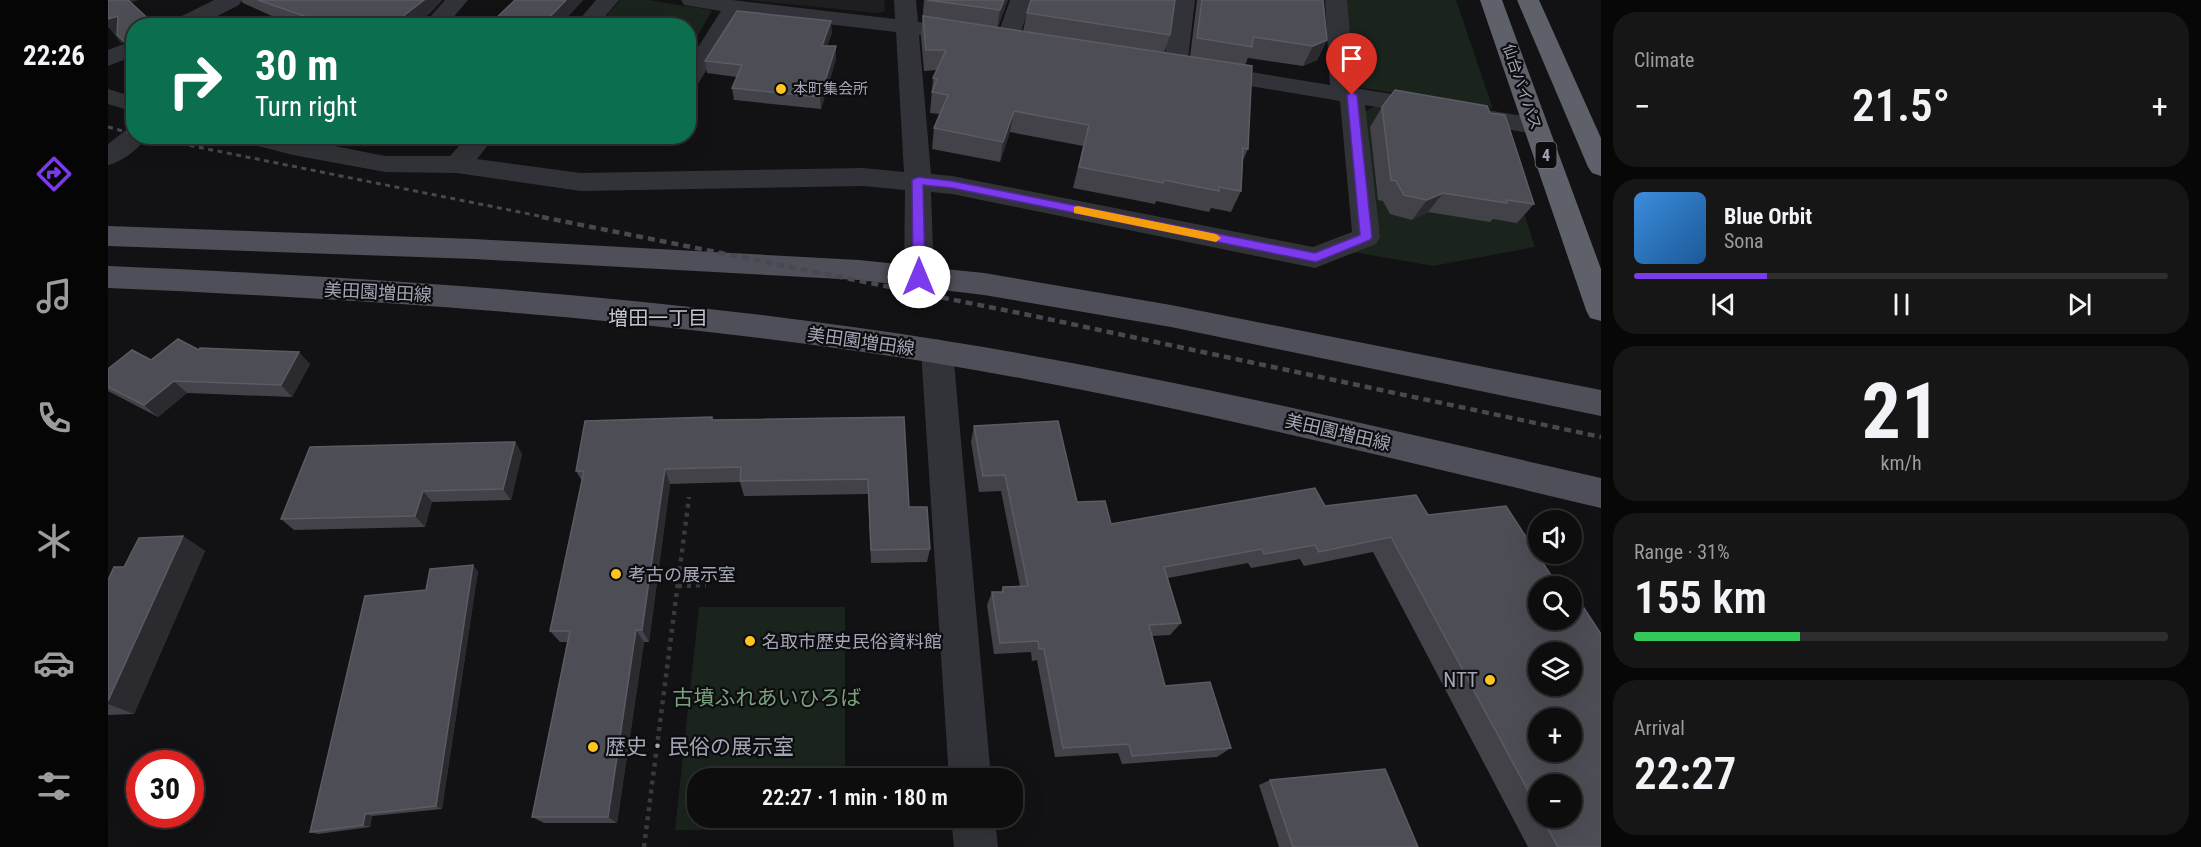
<!DOCTYPE html>
<html lang="en">
<head>
<meta charset="utf-8">
<style>
	:root { --surface:#0e0d0e; --page:#171617; --text:#f1f3f6; --muted:#9b9c9e; --line:#2e2d2e; --accent:#7c3aed }
	body { margin:0; font-family:"Roboto Condensed","Noto Sans JP",sans-serif; background:var(--page); color:var(--text); height:100vh; display:flex; flex-direction:column; font-size:22px; white-space:nowrap }
	* { box-sizing:border-box; margin:0 }
	p { font-size:20px; color:var(--muted) }
	.icon { flex:none; width:33px; height:33px; fill:none; stroke:currentColor; stroke-width:2; stroke-linecap:round; stroke-linejoin:round }
	.map { position:relative; flex:1; overflow:hidden }
	.side { display:flex; flex-direction:column; gap:12px; padding:12px; background:#080708; width:600px }
	.side>* { flex:none }
	.guide { position:absolute; left:18px; top:18px; width:570px; height:126px; border-radius:24px; box-shadow:0 6px 24px #0002,0 0 0 2px var(--line); background:#0b6e4f; color:#fff; overflow:hidden }
	.controls { position:absolute; left:1420px; top:510px; display:grid; gap:12px }
	.controls a { display:grid; place-items:center; width:54px; height:54px; border-radius:50%; background:var(--surface); box-shadow:0 6px 24px #0002,0 0 0 2px var(--line); font-size:30px }
	.speed { position:absolute; left:18px; top:750px; display:flex; gap:12px; font-size:30px; font-weight:700; text-align:center }
	.speed>* { display:grid; place-content:center; width:78px; height:78px; border-radius:50%; background:var(--surface); box-shadow:0 6px 24px #0002,0 0 0 2px var(--line); line-height:1 }
	.speed .limit { border:9px solid #d22; background:#fff; color:#111 }
	.pin { position:absolute; display:grid; place-items:center; width:51px; height:51px; color:#fff; margin:-62px -26px; border-radius:50% 50% 50% 0; rotate:-45deg; box-shadow:0 0 6px #0007 }
	.pin .icon { rotate:45deg }
	.me { position:absolute; width:66px; margin:-33px; rotate:0deg; stroke-linejoin:round; filter:drop-shadow(0 0 4px #0008) }
	.turn { display:flex; align-items:center; gap:21px; height:126px; padding:0 30px; font-size:27px }
	.turn .icon { width:78px; height:78px; stroke-width:2.5 }
	.turn b { display:block; font-size:42px; line-height:51px }
	.big { font-size:45px; font-weight:600; line-height:1.1 }
	.side .card { flex:1; display:flex; flex-direction:column; justify-content:center; gap:9px; min-width:0; padding:0 21px; border-radius:24px; background:var(--page) }
	.side .dial { align-items:center; gap:0 }
	.dial b { font-size:78px; line-height:1 }
	.song { display:flex; align-items:center; gap:18px }
	.cover { width:72px; height:72px; border-radius:9px; background:linear-gradient(135deg,hsl(210 70% 55%),hsl(210 70% 35%)) }
	.played { height:6px; border-radius:3px; background:linear-gradient(90deg,var(--accent) 25%,var(--line) 25%) }
	.keys { display:flex; justify-content:space-around; direction:ltr }
	.heat { display:flex; justify-content:space-between; align-items:center; font-size:33px; direction:ltr }
	.charge { height:9px; border-radius:4px; background:linear-gradient(90deg,#34c759 31%,var(--line) 0) }
	.trip { position:absolute; left:579px; top:768px; width:336px; height:60px; border-radius:24px; background:var(--surface); box-shadow:0 6px 24px #0002,0 0 0 2px var(--line); font-weight:600; line-height:60px; text-align:center }
	main { display:flex; flex:1; min-height:0 }
	.menu { display:flex; flex-direction:column; width:108px; justify-content:space-around; align-items:center; background:#060506; color:var(--muted) }
	.menu .icon { width:42px; height:42px }
	.menu .selected { color:var(--accent) }
	.menu b { font-size:27px; color:var(--text) }
	.map>svg:first-child { display:block }
</style>
</head>
<body>
<main>
<nav class="menu">
<b>22:26</b>
<svg class="icon selected" aria-label="directions" viewBox="0 0 24 24"><path d="M12 3l9 9-9 9-9-9zM9 14v-3h6M13 9l2 2-2 2"/></svg>
<svg class="icon" aria-label="music" viewBox="0 0 24 24"><path d="M9 18V5l10-2v13"/><circle cx="6" cy="18" r="3"/><circle cx="16" cy="16" r="3"/></svg>
<svg class="icon" aria-label="phone" viewBox="0 0 24 24"><path d="M5 4h4l2 5-3 2q2 4 5 5l2-3 5 2v4C11 20 4 13 5 4z"/></svg>
<svg class="icon" aria-label="climate" viewBox="0 0 24 24"><path d="M12 3v18M4 7l16 10M4 17L20 7"/></svg>
<svg class="icon" aria-label="car" viewBox="0 0 24 24"><path d="M5 17H2v-5l4-1 3-4h7l3 4 3 1v5h-3M9 17h6M6 11h13"/><circle cx="7" cy="17" r="2"/><circle cx="17" cy="17" r="2"/></svg>
<svg class="icon" aria-label="filters" viewBox="0 0 24 24"><path d="M4 7h16M4 17h16"/><circle cx="9" cy="7" r="2"/><circle cx="15" cy="17" r="2"/></svg>
</nav>
<div class="map">
<svg width="1493" height="847" viewBox="0 0 1493 847">
	<rect width="100%" height="100%" fill="#121113"/>
	<polygon fill="#1e1d20" points="639,0 776,0 777,11 769,13"/>
	<g fill="#1b231d">
		<polygon points="512,0 540,0 604,10 581,52 580,26 491,25"/>
		<polygon points="1236,0 1348,0 1385,109 1249,87 1242,84"/>
		<polygon points="1270,105 1387,124 1427,247 1325,266 1245,252 1253,113"/>
		<polygon points="591,607 737,607 737,778 590,778 590,818 737,818 737,830 567,830"/>
	</g>
	<g fill="none" stroke-linecap="round" stroke-linejoin="round">
		<g stroke="#383a40" stroke-width="4.5" stroke-dasharray="4 5" stroke-linecap="butt">
			<polyline points="570,586 598,585"/>
			<polyline points="536,847 581,497"/>
		</g>
		<g fill="#323338" fill-rule="evenodd">
			<polygon points="106,0 134,0 131,5 90,26 61,26 64,21"/>
			<polygon points="337,0 360,0 338,26 314,26"/>
			<polygon points="488,0 511,0 489,26 466,26"/>
			<polygon points="573,0 624,0 787,19 786,0 808,0 810,22 859,27 867,29 870,34 867,39 859,41 811,35 823,174 844,176 1205,247 1244,232 1232,101 1100,79 1092,77 1088,72 1092,67 1100,65 1222,85 1217,0 1239,0 1247,88 1427,118 1436,120 1439,126 1436,132 1427,134 1257,105 1272,237 1268,244 1207,268 844,194 823,192 826,277 821,284 811,288 801,284 796,277 797,190 755,186 473,191 349,173 277,172 185,155 134,142 131,136 176,136 277,156 342,156 360,136 387,136 369,159 473,173 755,168 796,172 788,32 633,14 588,87 580,89 580,63 613,11 576,5"/>
			<polygon points="902,0 924,0 910,40 907,45 899,47 891,45 888,40"/>
			<polygon points="1065,0 1087,0 1079,67 1075,72 1067,74 1059,72 1055,67"/>
			<polygon points="26,40 26,56 0,66 0,50"/>
			<polygon points="0,89 26,97 26,112 0,104"/>
			<path d="M 26,128 L 26,136 L 39,136 C 31,149 14,162 0,165 L 0,144 L 18,130 Z"/>
			<polygon points="829,339 840,342 845,351 883,778 841,778 813,351 818,342"/>
			<polygon points="843,818 887,818 890,847 846,847"/>
		</g>
		<g fill="#4e4f58" fill-rule="evenodd">
			<polygon points="0,226 366,239 751,260 876,273 1063,305 1493,390 1493,416 1063,327 876,295 751,280 366,259 0,246"/>
			<path d="M 0,266 C 278,278 556,296 832,340 C 1054,375 1273,428 1493,478 L 1493,508 C 1274,456 1055,401 832,364 C 557,319 279,300 0,288 Z"/>
		</g>
		<g fill="#5e606a" fill-rule="evenodd">
			<polygon points="1372,0 1394,0 1493,269 1493,321 1482,318 1478,310"/>
			<polygon points="1409,0 1431,0 1493,138 1493,176 1484,173 1480,167"/>
		</g>
		<g stroke="#474850" stroke-width="3" stroke-dasharray="5 4.5" stroke-linecap="butt">
			<polyline points="0,127 26,134"/>
			<polyline points="35,136 441,218"/>
		</g>
		<polyline stroke="#474850" stroke-width="4.5" stroke-dasharray="7 5" stroke-linecap="butt" points="434,217 926,316 1493,437"/>
	</g>
	<g fill="#434249" fill-rule="evenodd">
		<polygon points="0,0 23,3 26,26 26,56 15,42 13,43 0,26"/>
		<polygon points="133,0 334,0 323,12 306,26 192,26 164,16 135,3"/>
		<polygon points="407,0 475,0 451,26 380,26"/>
		<polygon points="816,0 900,0 890,27 915,31 919,13 1062,35 1056,53 1082,57 1089,0 1215,0 1219,40 1209,60 1195,66 1140,58 1137,65 1140,149 1135,160 1133,191 1123,212 1103,208 1101,212 1048,201 1047,204 965,188 975,146 902,132 892,162 824,149 826,128 832,114 822,113 825,78 829,70 816,71 813,37"/>
		<polygon points="724,33 719,46 728,46 728,59 713,109 626,100 624,88 629,77 599,73 597,61"/>
		<polygon points="1274,107 1382,113 1426,204 1409,223 1385,219 1382,222 1320,212 1304,220 1282,214 1275,201 1270,200 1262,127"/>
		<polygon points="91,350 202,364 184,397 79,393 50,417 0,391 0,369"/>
		<polygon points="796,417 801,507 822,549 819,562 763,563 760,494 636,496 632,482 562,484 541,642 536,642 509,823 436,823 424,817 459,642 452,642 442,631 474,481 468,471 605,420"/>
		<path d="M 866,426 L 969,502 L 1003,524 L 1217,506 L 1308,495 L 1493,847 L 1420,847 L 1265,552 L 1196,566 L 1192,559 L 1143,568 L 1140,563 L 1060,578 L 1073,623 L 1062,635 L 1044,636 L 1057,686 L 1123,748 L 1109,757 L 1014,764 L 1010,753 L 947,757 L 929,660 L 924,661 L 923,652 L 886,654 L 879,605 L 884,592 L 893,592 L 895,587 L 912,586 L 893,491 L 871,492 L 863,442 ZM 1431,784 L 1464,818 L 1431,818 Z"/>
		<polygon points="407,442 414,454 403,500 324,502 317,527 186,530 173,519"/>
		<polygon points="75,536 97,551 26,714 0,715 0,580 16,567"/>
		<polygon points="370,571 334,809 264,816 262,827 210,834 202,832 318,590"/>
		<polygon points="1162,780 1310,847 1171,847 1151,785"/>
	</g>
	<g fill="#2b2a2f">
		<polygon points="13,0 32,0 16,4"/>
		<polygon points="316,0 334,0 323,12 306,26 282,26"/>
		<polygon points="458,0 475,0 451,26 436,26 436,23"/>
		<polygon points="896,0 900,0 889,30 892,10"/>
		<polygon points="10,16 9,35 15,42 13,43 0,26 0,19"/>
		<polygon points="723,21 724,33 714,59 714,46"/>
		<polygon points="1219,40 1209,60 1195,66 1205,46"/>
		<polygon points="728,46 728,59 713,109 712,97"/>
		<polygon points="906,111 902,132 892,162 895,142"/>
		<polygon points="1335,193 1320,212 1304,220 1319,200"/>
		<polygon points="191,352 202,364 184,397 173,385"/>
		<polygon points="66,381 79,393 50,417 36,405"/>
		<polygon points="407,442 414,454 403,500 395,489"/>
		<polygon points="557,469 562,484 541,642 534,630"/>
		<polygon points="315,491 324,502 317,527 307,516"/>
		<polygon points="75,536 97,551 26,714 0,704 0,701"/>
		<polygon points="365,565 370,571 334,809 328,806"/>
		<polygon points="528,630 536,642 509,823 500,817"/>
		<polygon points="257,814 264,816 262,827 255,825"/>
	</g>
	<g fill="#4d4d55" stroke="#5b5b64" stroke-width="1.5" fill-rule="evenodd">
		<polygon points="0,0 20,0 48,26 26,26 26,50 9,35 10,16 0,19"/>
		<polygon points="150,0 316,0 282,26 225,26"/>
		<polygon points="407,0 458,0 436,23 428,23 426,26 380,26"/>
		<polygon points="819,0 896,0 892,10"/>
		<polygon points="923,0 1067,0 1062,35 919,13"/>
		<polygon points="1094,0 1215,0 1219,40 1205,46 1145,37 1144,47 1089,38"/>
		<polygon points="629,11 723,21 714,46 728,46 712,97 624,88 634,65 597,61"/>
		<polygon points="815,16 1144,66 1140,149 1135,148 1133,191 1111,187 1111,191 1056,180 1055,183 971,167 981,125 906,111 895,142 826,128 840,95 824,92 829,79 825,78 838,50 818,50"/>
		<polygon points="1287,90 1379,106 1382,113 1397,115 1426,204 1398,200 1399,203 1335,193 1319,200 1296,195 1288,181 1283,180 1274,107"/>
		<polygon points="70,339 91,350 92,348 191,352 173,385 66,381 36,405 0,387 0,369 24,350 43,360"/>
		<polygon points="604,417 604,420 796,417 801,507 819,507 822,549 763,550 760,479 632,481 633,467 557,469 534,630 528,630 500,817 424,817 462,631 442,631 476,471 468,471 477,421"/>
		<path d="M 950,421 L 969,502 L 997,501 L 1003,524 L 1207,488 L 1217,506 L 1308,495 L 1320,515 L 1398,506 L 1450,586 L 1431,586 L 1431,620 L 1464,620 L 1464,609 L 1476,608 L 1493,634 L 1493,847 L 1450,847 L 1434,818 L 1464,818 L 1464,784 L 1431,784 L 1431,811 L 1283,537 L 1211,552 L 1207,545 L 1156,554 L 1154,549 L 1056,567 L 1073,623 L 1041,625 L 1057,686 L 1102,682 L 1123,748 L 1024,756 L 1021,744 L 955,748 L 936,649 L 931,649 L 930,641 L 892,643 L 884,592 L 895,592 L 895,587 L 920,586 L 897,475 L 875,476 L 866,426 ZM 1431,652 L 1464,652 L 1464,686 L 1431,686 ZM 1431,718 L 1464,718 L 1464,752 L 1431,752 Z"/>
		<polygon points="407,442 395,489 315,491 307,516 173,519 202,447"/>
		<polygon points="75,536 0,701 0,580 6,567 16,567 31,538"/>
		<polygon points="365,565 328,806 257,814 255,825 202,832 257,596 318,590 322,569"/>
		<polygon points="1277,769 1310,847 1185,847 1162,780"/>
	</g>
	<polygon fill="#7c3aed" stroke="#51269a" stroke-width="1.5" points="1244,92 1249,95 1264,237 1262,240 1208,262 844,188 815,185 817,277 811,281 805,277 804,180 810,177 844,181 1207,253 1252,235 1239,95"/>
	<polygon fill="#f59e0b" points="970,206 1108,234 1113,238 1108,242 966,213 966,207"/>
	<g fill="#ffc51e" stroke="#0d0c0e" stroke-width="2">
		<circle cx="673" cy="89" r="6"/>
		<circle cx="508" cy="574" r="6"/>
		<circle cx="642" cy="641" r="6"/>
		<circle cx="1382" cy="680" r="6"/>
		<circle cx="485" cy="747" r="6"/>
	</g>
	<g text-anchor="middle" dominant-baseline="central" stroke-width="4.5" stroke-linejoin="round" paint-order="stroke">
		<g font-size="15" fill="#a2a6b5" stroke="#0d0c0e">
			<text transform="translate(1414 87) rotate(71)">仙台バイパス</text>
		</g>
		<g font-size="15" fill="#a2a6b5" stroke="#0d0c0e" text-anchor="start">
			<text x="685" y="89">本町集会所</text>
		</g>
		<rect fill="#0d0c0e" stroke="#757883" stroke-width="1.5" x="1427.5" y="142" width="21" height="26" rx="4.5"/>
		<g font-size="16" font-weight="bold" fill="#a2a6b5">
			<text x="1438" y="155">4</text>
		</g>
		<g font-size="18" fill="#a2a6b5" stroke="#0d0c0e">
			<text transform="translate(270 292) rotate(3)">美田園増田線</text>
			<text transform="translate(753 341) rotate(8)">美田園増田線</text>
			<text transform="translate(1230 432) rotate(13)">美田園増田線</text>
		</g>
		<g font-size="18" fill="#a2a6b5" stroke="#0d0c0e" text-anchor="start">
			<text x="520" y="574">考古の展示室</text>
			<text x="654" y="641">名取市歴史民俗資料館</text>
		</g>
		<g font-size="20" fill="#c3c5d1" stroke="#0d0c0e">
			<text x="550" y="318">増田一丁目</text>
		</g>
		<g font-size="21" fill="#a2a6b5" stroke="#0d0c0e" text-anchor="end">
			<text x="1370" y="680">NTT</text>
			<text x="497" y="747" text-anchor="start">歴史・民俗の展示室</text>
		</g>
		<g font-size="21" fill="#77a27d" stroke="#0d0c0e">
			<text x="659" y="698">古墳ふれあいひろば</text>
		</g>
	</g>
</svg>
<div class="controls">
<a><svg class="icon" aria-label="sound" viewBox="0 0 24 24"><path d="M4 9h4l5-4v14l-5-4H4zM17 9q2 3 0 6"/></svg></a>
<a><svg class="icon" aria-label="search" viewBox="0 0 24 24"><circle cx="10" cy="10" r="6"/><path d="M15 15l6 6"/></svg></a>
<a><svg class="icon" aria-label="layers" viewBox="0 0 24 24"><path d="M12 4l9 5-9 5-9-5zM3 14l9 5 9-5"/></svg></a>
<a>+</a>
<a>−</a>
</div>
<div class="speed"><div class="limit">30</div></div>
<div class="pin" style="left:1244px;top:95px;background:#d93025"><svg class="icon" aria-label="arrive" viewBox="0 0 24 24"><path d="M6 21V4h12l-3 4 3 4H6"/></svg></div>
<svg class="me" style="left:811px;top:277px" viewBox="-20 -20 40 40"><circle r="19" fill="#fff"/><path d="M0-13L10 11 0 6-10 11z" fill="#7c3aed"/></svg>
<div class="trip">22:27 · 1 min · 180 m</div>
<div class="guide">
<div class="turn"><svg class="icon" aria-label="right" viewBox="0 0 24 24"><path d="M7 20v-9h11M14 6l5 5-5 5"/></svg><div><b>30 m</b>Turn right</div></div>
</div>
</div>
<section class="side">
<div class="card"><p>Climate</p>
<div class="heat"><a>−</a><b class="big">21.5°</b><a>+</a></div>
</div>
<div class="card">
<div class="song"><i class="cover"></i><div><b>Blue Orbit</b><p>Sona</p></div></div>
<div class="played"></div>
<div class="keys"><svg class="icon" aria-label="previous" viewBox="0 0 24 24"><path d="M18 5L8 12l10 7zM5 5v14"/></svg><svg class="icon" aria-label="pause" viewBox="0 0 24 24"><path d="M8 5v14M16 5v14"/></svg><svg class="icon" aria-label="next" viewBox="0 0 24 24"><path d="M6 5l10 7-10 7zM19 5v14"/></svg></div>
</div>
<div class="card dial"><b>21</b><p>km/h</p></div>
<div class="card"><p>Range · 31%</p><b class="big">155 km</b><div class="charge"></div></div>
<div class="card"><p>Arrival</p><b class="big">22:27</b></div>
</section>
</main>
</body>
</html>
